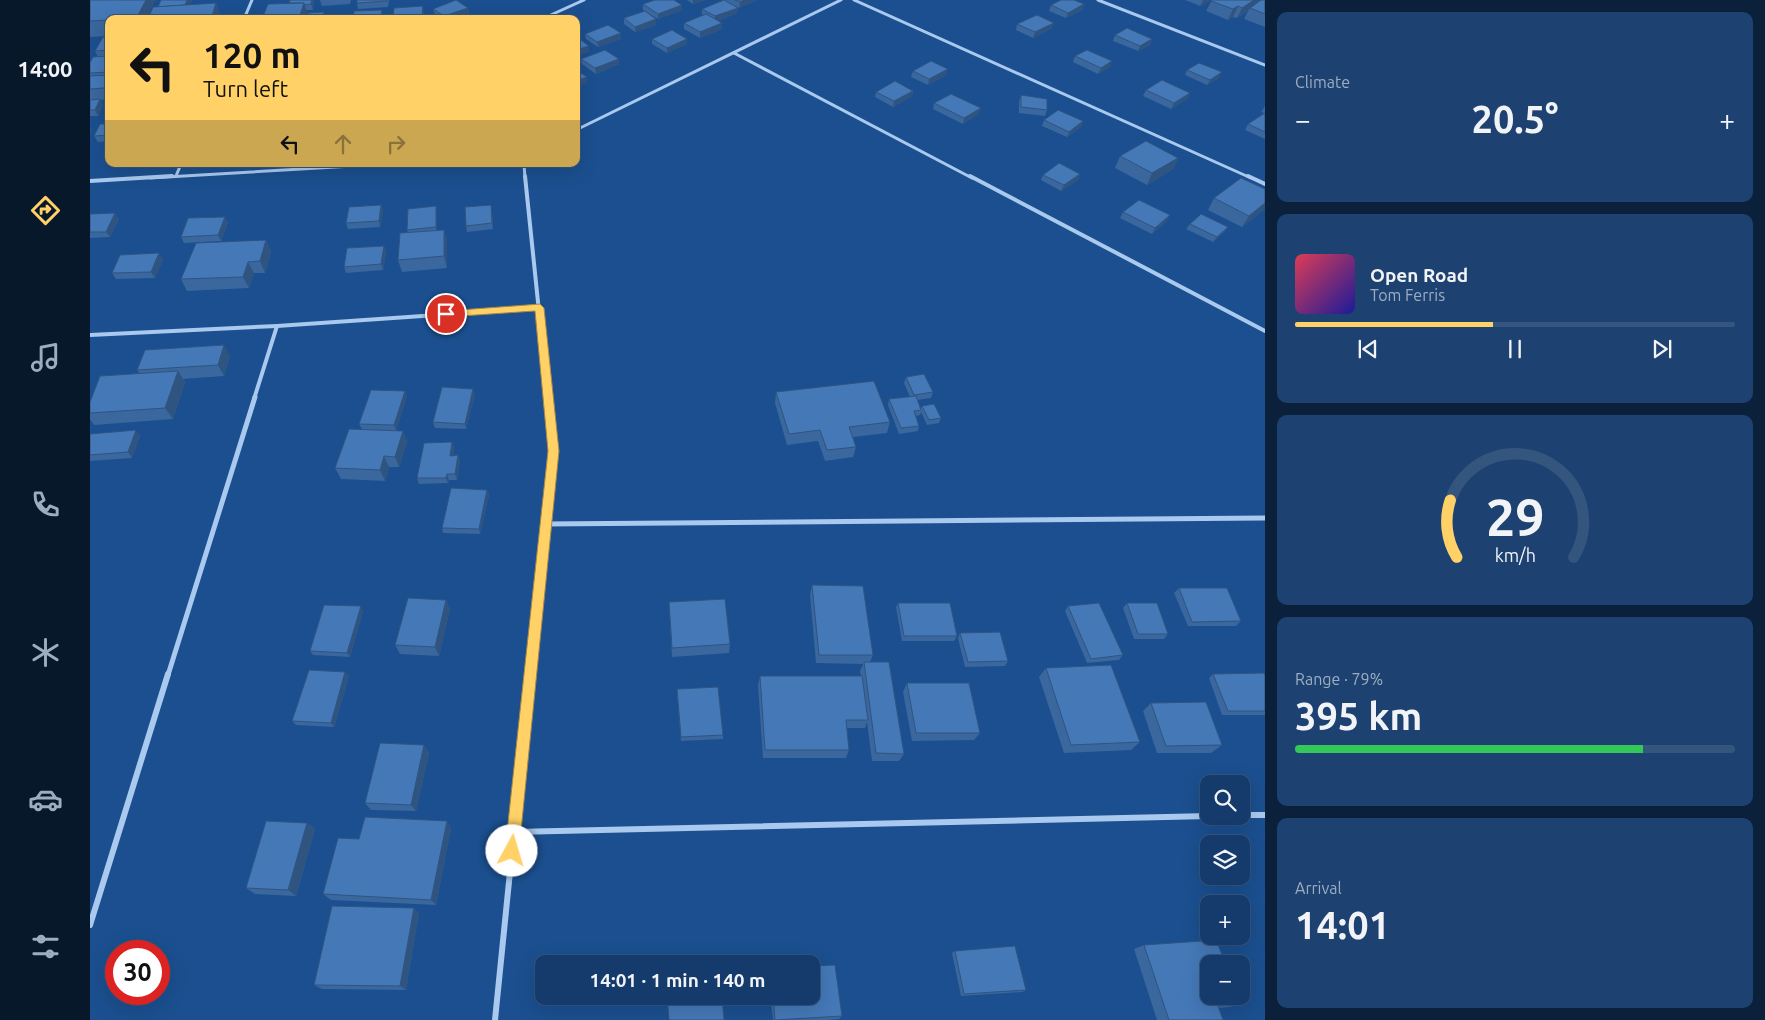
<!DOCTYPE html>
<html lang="en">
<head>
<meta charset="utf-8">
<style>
	:root { --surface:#143b6b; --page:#1d4271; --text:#f1f3f6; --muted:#9dadc1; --line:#33557e; --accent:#ffd166 }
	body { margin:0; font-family:Ubuntu,sans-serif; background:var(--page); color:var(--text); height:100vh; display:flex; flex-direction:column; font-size:19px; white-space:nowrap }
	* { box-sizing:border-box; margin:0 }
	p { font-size:16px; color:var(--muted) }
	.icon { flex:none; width:28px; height:28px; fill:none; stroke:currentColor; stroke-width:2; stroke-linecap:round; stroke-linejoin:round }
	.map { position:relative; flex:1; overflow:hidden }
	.sheet { display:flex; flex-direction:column; gap:12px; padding:12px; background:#0b203b; width:500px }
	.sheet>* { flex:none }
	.top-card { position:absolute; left:15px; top:15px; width:475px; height:152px; border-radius:10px; box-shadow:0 5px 20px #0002,0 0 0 1px var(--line); background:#ffd166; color:#111; overflow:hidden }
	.buttons { position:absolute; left:1110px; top:775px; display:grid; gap:10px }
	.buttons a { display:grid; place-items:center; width:50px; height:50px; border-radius:10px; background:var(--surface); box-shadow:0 5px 20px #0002,0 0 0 1px var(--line); font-size:25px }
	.speed { position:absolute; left:15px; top:940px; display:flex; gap:10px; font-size:25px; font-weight:700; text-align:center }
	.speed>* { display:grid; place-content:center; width:65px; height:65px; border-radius:50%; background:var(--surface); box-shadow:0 5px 20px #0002,0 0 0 1px var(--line); line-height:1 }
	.speed .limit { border:8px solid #d22; background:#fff; color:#111 }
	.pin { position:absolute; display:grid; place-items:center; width:42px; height:42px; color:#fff; margin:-21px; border:2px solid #fff; border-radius:50%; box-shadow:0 1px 5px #0007 }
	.me { position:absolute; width:55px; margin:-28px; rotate:6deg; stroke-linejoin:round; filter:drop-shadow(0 0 4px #0008) }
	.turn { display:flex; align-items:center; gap:18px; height:105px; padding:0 15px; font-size:22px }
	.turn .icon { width:65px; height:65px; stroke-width:2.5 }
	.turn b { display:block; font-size:35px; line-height:42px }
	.lanes { display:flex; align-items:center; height:48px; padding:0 15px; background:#0003; justify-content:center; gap:25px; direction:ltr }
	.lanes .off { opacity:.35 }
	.big { font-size:38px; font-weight:600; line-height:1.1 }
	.sheet .tile { flex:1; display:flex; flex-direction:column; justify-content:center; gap:8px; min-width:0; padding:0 18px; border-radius:10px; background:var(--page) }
	.sheet .dial { align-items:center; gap:0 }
	.dial svg { height:130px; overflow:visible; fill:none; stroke:var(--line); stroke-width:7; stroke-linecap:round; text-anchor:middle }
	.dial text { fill:var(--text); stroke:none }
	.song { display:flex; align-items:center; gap:15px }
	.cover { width:60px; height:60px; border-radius:8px; background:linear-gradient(135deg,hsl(350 70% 55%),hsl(240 70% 35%)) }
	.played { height:5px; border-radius:2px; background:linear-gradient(90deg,var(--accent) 45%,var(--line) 45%) }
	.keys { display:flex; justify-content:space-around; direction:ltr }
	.heat { display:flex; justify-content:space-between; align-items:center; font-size:28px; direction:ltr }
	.charge { height:8px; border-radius:4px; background:linear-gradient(90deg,#34c759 79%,var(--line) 0) }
	.trip { position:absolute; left:445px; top:955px; width:285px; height:50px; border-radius:10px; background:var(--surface); box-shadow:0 5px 20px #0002,0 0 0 1px var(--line); font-weight:600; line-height:50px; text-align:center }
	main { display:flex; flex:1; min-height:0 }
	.tab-bar { display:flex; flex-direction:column; width:90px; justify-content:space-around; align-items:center; background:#08182b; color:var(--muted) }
	.tab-bar .icon { width:35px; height:35px }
	.tab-bar .on { color:var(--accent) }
	.tab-bar b { font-size:22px; color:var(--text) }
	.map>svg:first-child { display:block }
</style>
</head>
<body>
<main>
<nav class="tab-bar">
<b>14:00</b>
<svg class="icon on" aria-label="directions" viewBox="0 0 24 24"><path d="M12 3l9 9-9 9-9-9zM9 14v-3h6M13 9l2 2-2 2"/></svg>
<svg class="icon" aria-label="music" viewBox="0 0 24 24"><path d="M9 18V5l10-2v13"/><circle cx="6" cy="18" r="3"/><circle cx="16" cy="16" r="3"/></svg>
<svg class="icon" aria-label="phone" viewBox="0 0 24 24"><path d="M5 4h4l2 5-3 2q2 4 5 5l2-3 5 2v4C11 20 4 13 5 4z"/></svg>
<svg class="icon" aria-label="climate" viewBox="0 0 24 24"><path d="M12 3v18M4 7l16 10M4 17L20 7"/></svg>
<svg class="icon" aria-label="car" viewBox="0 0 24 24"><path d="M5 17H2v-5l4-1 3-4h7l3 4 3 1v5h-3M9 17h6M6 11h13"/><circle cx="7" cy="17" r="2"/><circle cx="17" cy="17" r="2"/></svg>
<svg class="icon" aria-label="filters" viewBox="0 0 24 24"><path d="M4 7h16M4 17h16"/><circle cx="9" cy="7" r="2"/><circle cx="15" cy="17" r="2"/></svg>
</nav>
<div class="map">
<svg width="1175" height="1020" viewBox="0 0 1175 1020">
	<rect width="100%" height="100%" fill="#1b4f8f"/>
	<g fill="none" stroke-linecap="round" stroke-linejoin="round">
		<g stroke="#a9c9ee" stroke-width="3">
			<polyline points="764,0 1161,178"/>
			<polyline points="1008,0 1175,65"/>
			<polyline points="154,19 162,0"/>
			<polyline points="452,19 494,0"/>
			<polyline points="644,53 882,178"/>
			<polyline points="486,130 751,0"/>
			<polyline points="434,164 435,178"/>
			<polyline points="86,176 91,164"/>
			<polyline points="60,178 297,164"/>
		</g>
		<g stroke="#a9c9ee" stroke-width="4">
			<polyline points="435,176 458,399"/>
			<polyline points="880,176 1175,331"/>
			<polyline points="1158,176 1175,184"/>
			<polyline points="0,181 82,176"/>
			<polyline points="0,335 187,326 449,308"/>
			<polyline points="164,399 187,326"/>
		</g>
		<g stroke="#a9c9ee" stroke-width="5">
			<polyline points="455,524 1175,518"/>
			<polyline points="78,675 165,397"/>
			<polyline points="440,675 463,451 458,397"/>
		</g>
		<g stroke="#a9c9ee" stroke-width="6">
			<polyline points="1151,815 1175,815"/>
			<polyline points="424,832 1119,816"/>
			<polyline points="0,925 78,674"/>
			<polyline points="405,1020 440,674"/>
		</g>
	</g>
	<g fill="#3a679d">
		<polygon points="0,0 61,9 62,11 68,7 71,0 102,0 100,5 126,3 130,14 19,19 19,36 0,37"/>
		<polygon points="224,0 223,10 216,10 218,14 216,19 172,19 200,3"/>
		<polygon points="230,0 261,0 260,4 232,6"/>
		<polygon points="299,0 298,7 268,9 267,3"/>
		<polygon points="597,0 616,0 603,4"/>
		<polygon points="633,0 667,0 649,8 637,2 648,8 647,13 628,21 632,29 610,38 594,29 594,23 613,15 612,14 612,9"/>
		<polygon points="1095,0 1121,0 1110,6"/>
		<polygon points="1122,0 1169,0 1169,2 1175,0 1175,27 1154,19 1158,11 1147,18 1143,17 1138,20 1116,11"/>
		<polygon points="553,4 592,5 592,10 568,19 553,10"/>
		<polygon points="994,4 992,10 976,18 959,11 961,5"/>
		<polygon points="378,8 379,14 364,19 351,19 345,14 343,9"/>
		<polygon points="334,12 334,19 303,19 303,18"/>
		<polygon points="534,18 566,19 566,25 545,32 534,24"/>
		<polygon points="927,24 962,28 943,38 926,30"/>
		<polygon points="531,33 531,39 508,47 496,39 495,34"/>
		<polygon points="1025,35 1062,39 1060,45 1048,51 1023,41"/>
		<polygon points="19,37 19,56 8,57 5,51"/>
		<polygon points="562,39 597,44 577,53 562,44"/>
		<polygon points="19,56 19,99 10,100 13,105 8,116 0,116 0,63"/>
		<polygon points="985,56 1020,67 1008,74 983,62"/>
		<polygon points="491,59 529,64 506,74 492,64"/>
		<polygon points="1097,70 1129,78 1117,85 1095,75"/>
		<polygon points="823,71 856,75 838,85 821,77"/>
		<polygon points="1056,90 1100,93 1097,99 1081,109 1053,96"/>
		<polygon points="823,91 822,96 803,107 785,97 786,92"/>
		<polygon points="931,96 957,110 955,116 929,113 929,101"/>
		<polygon points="844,103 889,114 873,124 843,109"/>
		<polygon points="1175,106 1175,139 1155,130 1158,124 1174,113 1171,112"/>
		<polygon points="19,107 19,122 18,122 14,116"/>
		<polygon points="954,120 993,121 991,127 977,137 952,126"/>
		<polygon points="19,124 19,141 8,142 4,136"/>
		<polygon points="1030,156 1088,158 1083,169 1057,185 1025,168"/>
		<polygon points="990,174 988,180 971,191 951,180 953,175"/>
		<polygon points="1175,189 1175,209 1152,227 1118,210 1124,198"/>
		<polygon points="291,205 293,211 290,227 258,229 256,223"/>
		<polygon points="401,205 402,211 403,229 377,232 376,226"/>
		<polygon points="347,212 347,230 354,230 357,241 357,268 312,272 308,260 318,233 317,230"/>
		<polygon points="1033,212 1077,221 1062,234 1030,218"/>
		<polygon points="0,214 29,219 20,237 0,238"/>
		<polygon points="138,222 131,241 94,243 91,237"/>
		<polygon points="1100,224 1138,227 1134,232 1123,242 1096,229"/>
		<polygon points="176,240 181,252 175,273 164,273 159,288 97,291 91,279"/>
		<polygon points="294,246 296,252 293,270 256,273 254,267"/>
		<polygon points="73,259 65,278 26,279 22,273"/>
		<polygon points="140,356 134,376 93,379 95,382 83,419 4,425 0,419 0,402 50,374 47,370"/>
		<polygon points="816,377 843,392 841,398 827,400 831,409 832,406 851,418 849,423 837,425 831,412 830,415 826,416 829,426 828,431 809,434 798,405 799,399 820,397 814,383"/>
		<polygon points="686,392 800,422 797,433 763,437 766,447 763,457 735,461 728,441 697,445 685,403"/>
		<polygon points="385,394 376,429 345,428 343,422"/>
		<polygon points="317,396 306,431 313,431 317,442 309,467 299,467 295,481 251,479 245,468 272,429 269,424"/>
		<polygon points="0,434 50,436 42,458 0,461"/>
		<polygon points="362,442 364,448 363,455 368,455 370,461 367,480 359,480 358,483 329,484 327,478"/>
		<polygon points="397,490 399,495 390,534 353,533 352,528"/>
		<polygon points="722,585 783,655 780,662 814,754 809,761 782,761 777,722 775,728 757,728 759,750 756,758 673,758 668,685 670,676 771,676 770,671 773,664 726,663 720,595"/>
		<polygon points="1089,588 1151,621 1146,626 1098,626 1084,593"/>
		<polygon points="356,600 360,609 349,656 310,654 305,645"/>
		<polygon points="579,602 640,644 639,653 582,657"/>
		<polygon points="808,603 867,636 864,641 812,641 806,607"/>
		<polygon points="1037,603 1078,634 1074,639 1044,639 1033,608"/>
		<polygon points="978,606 1033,655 1029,660 997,663 975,611"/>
		<polygon points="273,611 260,657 223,655 220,651"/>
		<polygon points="870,633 918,661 915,666 875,667 868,638"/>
		<polygon points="956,668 1050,742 1041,750 974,753 949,677"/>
		<polygon points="1123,674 1175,675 1175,715 1132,715 1119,678"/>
		<polygon points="259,676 244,727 206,725 202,721"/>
		<polygon points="817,683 890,733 884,740 822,741 813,692"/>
		<polygon points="587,693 633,735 633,739 591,741"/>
		<polygon points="1061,703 1132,745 1121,753 1067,753 1053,711"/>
		<polygon points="334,745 339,753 326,811 281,810 275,803"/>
		<polygon points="357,821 361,828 346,905 241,900 233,894 269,839"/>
		<polygon points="217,823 225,829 206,896 165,894 156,888"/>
		<polygon points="329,913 316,990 232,989 224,985"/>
		<polygon points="1054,945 1152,1004 1139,1007 1129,1008 1133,1020 1067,1020 1044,949"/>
		<polygon points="865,951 936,990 932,992 871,996 862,953"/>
		<polygon points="680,996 721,996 752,1016 749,1019 737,1020 683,1020"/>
	</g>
	<g fill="#305480">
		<polygon points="50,0 66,0 61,9 64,16 62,19 46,19"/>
		<polygon points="97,0 102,0 98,11 95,5"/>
		<polygon points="222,0 224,0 223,10 221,4"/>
		<polygon points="603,0 616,0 603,4"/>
		<polygon points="655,0 667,0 649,8 650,2"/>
		<polygon points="1113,0 1121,0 1110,6"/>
		<polygon points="1164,0 1169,0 1167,5 1160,8 1158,11 1147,18 1152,8"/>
		<polygon points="126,3 130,14 129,19 121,19"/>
		<polygon points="214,3 218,14 216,19 209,19"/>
		<polygon points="994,4 992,10 976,18 978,13"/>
		<polygon points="592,5 592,10 568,19 568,14"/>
		<polygon points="333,6 334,12 334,19 333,19 332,16"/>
		<polygon points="1148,6 1143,17 1138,20 1143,9"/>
		<polygon points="378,8 379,14 364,19 355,19 354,16"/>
		<polygon points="648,8 647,13 625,22 625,16"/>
		<polygon points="292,10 293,15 293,19 290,19"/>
		<polygon points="234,12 236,19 232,19"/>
		<polygon points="566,19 566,25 545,32 545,27"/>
		<polygon points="632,23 632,29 610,38 610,32"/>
		<polygon points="964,23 962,28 943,38 945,32"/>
		<polygon points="531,33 531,39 508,47 507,42"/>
		<polygon points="597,39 597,44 577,53 577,48"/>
		<polygon points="1062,39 1060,45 1048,51 1050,46"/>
		<polygon points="499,46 499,52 486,56 486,50"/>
		<polygon points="529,59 529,64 506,74 505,68"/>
		<polygon points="1022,61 1020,67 1008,74 1011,68"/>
		<polygon points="858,69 856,75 838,85 839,79"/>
		<polygon points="1132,72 1129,78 1117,85 1120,80"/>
		<polygon points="497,77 497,83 486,87 486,81"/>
		<polygon points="19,78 19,96 14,88"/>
		<polygon points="823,91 822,96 803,107 804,101"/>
		<polygon points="1100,93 1097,99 1081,109 1084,103"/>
		<polygon points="10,99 13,105 8,116 5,110"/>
		<polygon points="891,108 889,114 873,124 874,118"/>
		<polygon points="993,121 991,127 977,137 979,132"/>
		<polygon points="0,126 2,130 0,135"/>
		<polygon points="1088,158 1083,169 1057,185 1062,173"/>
		<polygon points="990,174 988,180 971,191 974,185"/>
		<polygon points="1175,203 1175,209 1152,227 1159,216"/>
		<polygon points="291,205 293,211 290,227 289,221"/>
		<polygon points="401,205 402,211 403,229 402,223"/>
		<polygon points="346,206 347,212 347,233 346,227"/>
		<polygon points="25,213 29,219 20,237 16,232"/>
		<polygon points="1080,215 1077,221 1062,234 1065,228"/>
		<polygon points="135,217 138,222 131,241 128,235"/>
		<polygon points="1138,227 1134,232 1123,242 1127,237"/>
		<polygon points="354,230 357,241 357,268 354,256"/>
		<polygon points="176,240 181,252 175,273 170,261"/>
		<polygon points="294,246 296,252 293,270 291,264"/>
		<polygon points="69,253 73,259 65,278 61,272"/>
		<polygon points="158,262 164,273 159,288 153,277"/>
		<polygon points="134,345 140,356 134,376 128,365"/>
		<polygon points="88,371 95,382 83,419 75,408"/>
		<polygon points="383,389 385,394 376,429 375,424"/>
		<polygon points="315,391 317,396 306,431 304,425"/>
		<polygon points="46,430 50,436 42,458 38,452"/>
		<polygon points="313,431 317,442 309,467 305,457"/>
		<polygon points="362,442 364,448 362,461 360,456"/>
		<polygon points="368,455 370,461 367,480 365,474"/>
		<polygon points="294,456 299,467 295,481 290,470"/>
		<polygon points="357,474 359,480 358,483 356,478"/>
		<polygon points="397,490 399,495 390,534 389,529"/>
		<polygon points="356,600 360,609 349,656 345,647"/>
		<polygon points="271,606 273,611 260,657 257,653"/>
		<polygon points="255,672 259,676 244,727 241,723"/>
		<polygon points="334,745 339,753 326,811 321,805"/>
		<polygon points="357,821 361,828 346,905 341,900"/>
		<polygon points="217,823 225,829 206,896 198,890"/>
		<polygon points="324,908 329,913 316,990 310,986"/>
	</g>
	<g fill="#4478b7" stroke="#305480">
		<polygon points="0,0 56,0 46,19 19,19 19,20 0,21"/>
		<polygon points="71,0 97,0 95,5 68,7"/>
		<polygon points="200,0 222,0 221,4 215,5 214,3 199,3"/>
		<polygon points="267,0 297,0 297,1 267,3"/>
		<polygon points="366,0 378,8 354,16 343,9"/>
		<polygon points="565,0 584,0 592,5 568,14 553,4"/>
		<polygon points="634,0 648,8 625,16 612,9"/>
		<polygon points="645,0 655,0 650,2"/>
		<polygon points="971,0 984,0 994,4 978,13 961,5"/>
		<polygon points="1122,0 1164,0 1152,8 1148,6 1143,9 1121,1"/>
		<polygon points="1171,0 1175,0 1175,14 1160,8"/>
		<polygon points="126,3 121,19 58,19 63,7"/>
		<polygon points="214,3 209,18 172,19 178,4"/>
		<polygon points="333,6 332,16 303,18 304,8"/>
		<polygon points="292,10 290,18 263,19 264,11"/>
		<polygon points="555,11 566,19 545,27 534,18"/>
		<polygon points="234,12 232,19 216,19 218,13"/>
		<polygon points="616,14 632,23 610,32 594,23"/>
		<polygon points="947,15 964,23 945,32 927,24"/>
		<polygon points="518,25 531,33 507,42 495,34"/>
		<polygon points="1037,28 1062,39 1050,46 1025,35"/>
		<polygon points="582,30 597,39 577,48 562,39"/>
		<polygon points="13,37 19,37 19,50 5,51"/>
		<polygon points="486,37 487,37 499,46 486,50"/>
		<polygon points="515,50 529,59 505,68 491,59"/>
		<polygon points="997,50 1022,61 1011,68 985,56"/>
		<polygon points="19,56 19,72 0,73 0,63 3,57"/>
		<polygon points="841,61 858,69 839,79 823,71"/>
		<polygon points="1109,63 1132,72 1120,80 1097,70"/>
		<polygon points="486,70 497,77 486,81"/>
		<polygon points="19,75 19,78 14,88 0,89 0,76"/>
		<polygon points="1072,80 1100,93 1084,103 1056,90"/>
		<polygon points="805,81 823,91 804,101 786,92"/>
		<polygon points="861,94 891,108 874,118 844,103"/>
		<polygon points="931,95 957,99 957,110 931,107"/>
		<polygon points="10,99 5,110 0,110 0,100"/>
		<polygon points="19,107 19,116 14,116"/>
		<polygon points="968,110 993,121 979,132 954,120"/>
		<polygon points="1175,113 1175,132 1158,124"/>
		<polygon points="10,124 19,124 19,135 4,136"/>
		<polygon points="1056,141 1088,158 1062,173 1030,156"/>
		<polygon points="969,163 990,174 974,185 953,175"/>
		<polygon points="1151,178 1175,189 1175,203 1159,216 1124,198"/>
		<polygon points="1049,200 1080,215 1065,228 1033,212"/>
		<polygon points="291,205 289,221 256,223 259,207"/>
		<polygon points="401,205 402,223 376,226 375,207"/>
		<polygon points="346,206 346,227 317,230 318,209"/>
		<polygon points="25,213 16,232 0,232 0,214"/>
		<polygon points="1111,214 1138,227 1127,237 1100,224"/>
		<polygon points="135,217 128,235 91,237 98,218"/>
		<polygon points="354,230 354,256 308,260 310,233"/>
		<polygon points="176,240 170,261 158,262 153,277 91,279 106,243"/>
		<polygon points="294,246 291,264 254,267 257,248"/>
		<polygon points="69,253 61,272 22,273 30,255"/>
		<polygon points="134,345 128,365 47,370 55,350"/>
		<polygon points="88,371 75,408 0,413 0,402 10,376"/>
		<polygon points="834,374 843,392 824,395 816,377"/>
		<polygon points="784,381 800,422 759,427 766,447 737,450 730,430 699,434 686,392"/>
		<polygon points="352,387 383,389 375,424 343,422"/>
		<polygon points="281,390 315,391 304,425 269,424"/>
		<polygon points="826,396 831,410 824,411 829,426 811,428 799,399"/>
		<polygon points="844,404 851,418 839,420 832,406"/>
		<polygon points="259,429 313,431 305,457 294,456 290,470 245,468"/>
		<polygon points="46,430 38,452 0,455 0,434"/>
		<polygon points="362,442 360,456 368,455 365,474 357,474 356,478 327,478 334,443"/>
		<polygon points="361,488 397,490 389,529 352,528"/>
		<polygon points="722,585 773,586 783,655 729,655"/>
		<polygon points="1089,588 1137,588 1151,621 1102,622"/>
		<polygon points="318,598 356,600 345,647 305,645"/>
		<polygon points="635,599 640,644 582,648 579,602"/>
		<polygon points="808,603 860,603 867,636 814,636"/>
		<polygon points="1009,603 1033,655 1001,659 978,606"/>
		<polygon points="1037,603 1067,603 1078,634 1048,634"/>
		<polygon points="234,605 271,606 257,653 220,651"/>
		<polygon points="910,632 918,661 878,662 870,633"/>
		<polygon points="774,662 799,662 814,754 786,753"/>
		<polygon points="1021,665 1050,742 981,745 956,668"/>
		<polygon points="219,670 255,672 241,723 202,721"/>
		<polygon points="1174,673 1175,675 1175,711 1138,711 1123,674"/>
		<polygon points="670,676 772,676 778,720 756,720 759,750 675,750"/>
		<polygon points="817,683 879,683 890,733 826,733"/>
		<polygon points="628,687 633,735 591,737 587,689"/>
		<polygon points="1116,702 1132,745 1076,746 1061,703"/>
		<polygon points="290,743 334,745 321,805 275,803"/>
		<polygon points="275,817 357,821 341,900 233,894 248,838 269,839"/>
		<polygon points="176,821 217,823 198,890 156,888"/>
		<polygon points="242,906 324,908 310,986 224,985"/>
		<polygon points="1126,940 1136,964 1119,964 1119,996 1148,996 1152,1004 1128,1006 1133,1020 1079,1020 1054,945"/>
		<polygon points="925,946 936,990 874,994 865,951"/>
		<polygon points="745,965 752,1016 685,1020 683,996 721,996 721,966"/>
		<polygon points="577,996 632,996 634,1020 579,1020"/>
	</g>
	<polygon fill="#ffd166" stroke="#a68842" points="450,304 454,308 469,451 429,851 427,856 422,858 417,856 415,851 458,451 445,311 356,317 351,314 356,311"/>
</svg>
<div class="buttons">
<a><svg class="icon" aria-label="search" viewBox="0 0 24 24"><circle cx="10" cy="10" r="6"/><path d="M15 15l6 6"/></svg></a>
<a><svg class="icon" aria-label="layers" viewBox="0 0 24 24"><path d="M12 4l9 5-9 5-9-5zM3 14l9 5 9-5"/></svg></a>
<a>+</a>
<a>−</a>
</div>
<div class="speed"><div class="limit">30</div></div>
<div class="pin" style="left:356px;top:314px;background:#d93025"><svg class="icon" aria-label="arrive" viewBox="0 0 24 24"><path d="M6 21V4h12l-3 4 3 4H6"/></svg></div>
<svg class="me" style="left:422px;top:851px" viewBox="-20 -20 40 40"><circle r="19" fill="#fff"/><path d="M0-13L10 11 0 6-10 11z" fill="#ffd166"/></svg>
<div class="trip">14:01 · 1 min · 140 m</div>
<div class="top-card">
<div class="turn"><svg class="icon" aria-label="left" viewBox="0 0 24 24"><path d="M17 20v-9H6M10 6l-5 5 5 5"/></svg><div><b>120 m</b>Turn left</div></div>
<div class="lanes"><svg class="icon" aria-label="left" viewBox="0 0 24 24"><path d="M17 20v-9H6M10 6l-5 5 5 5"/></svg><svg class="icon off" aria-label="ahead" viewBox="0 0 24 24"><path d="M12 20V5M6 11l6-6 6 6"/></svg><svg class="icon off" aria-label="right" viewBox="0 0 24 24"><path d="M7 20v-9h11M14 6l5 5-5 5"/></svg></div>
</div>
</div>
<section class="sheet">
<div class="tile"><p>Climate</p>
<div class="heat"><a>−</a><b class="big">20.5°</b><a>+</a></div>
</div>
<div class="tile">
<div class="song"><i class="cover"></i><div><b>Open Road</b><p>Tom Ferris</p></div></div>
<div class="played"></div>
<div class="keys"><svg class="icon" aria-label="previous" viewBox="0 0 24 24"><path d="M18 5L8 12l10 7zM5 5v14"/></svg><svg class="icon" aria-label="pause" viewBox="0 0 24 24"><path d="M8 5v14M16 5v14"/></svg><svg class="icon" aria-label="next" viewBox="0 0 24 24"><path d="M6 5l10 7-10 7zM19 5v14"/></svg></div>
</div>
<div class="tile dial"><svg viewBox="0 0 100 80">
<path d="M14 69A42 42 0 1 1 86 69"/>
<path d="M14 69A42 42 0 0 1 10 34" stroke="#ffd166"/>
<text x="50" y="56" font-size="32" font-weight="700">29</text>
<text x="50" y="72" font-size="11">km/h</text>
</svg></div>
<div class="tile"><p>Range · 79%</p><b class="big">395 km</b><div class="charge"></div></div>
<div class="tile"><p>Arrival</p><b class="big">14:01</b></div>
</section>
</main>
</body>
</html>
